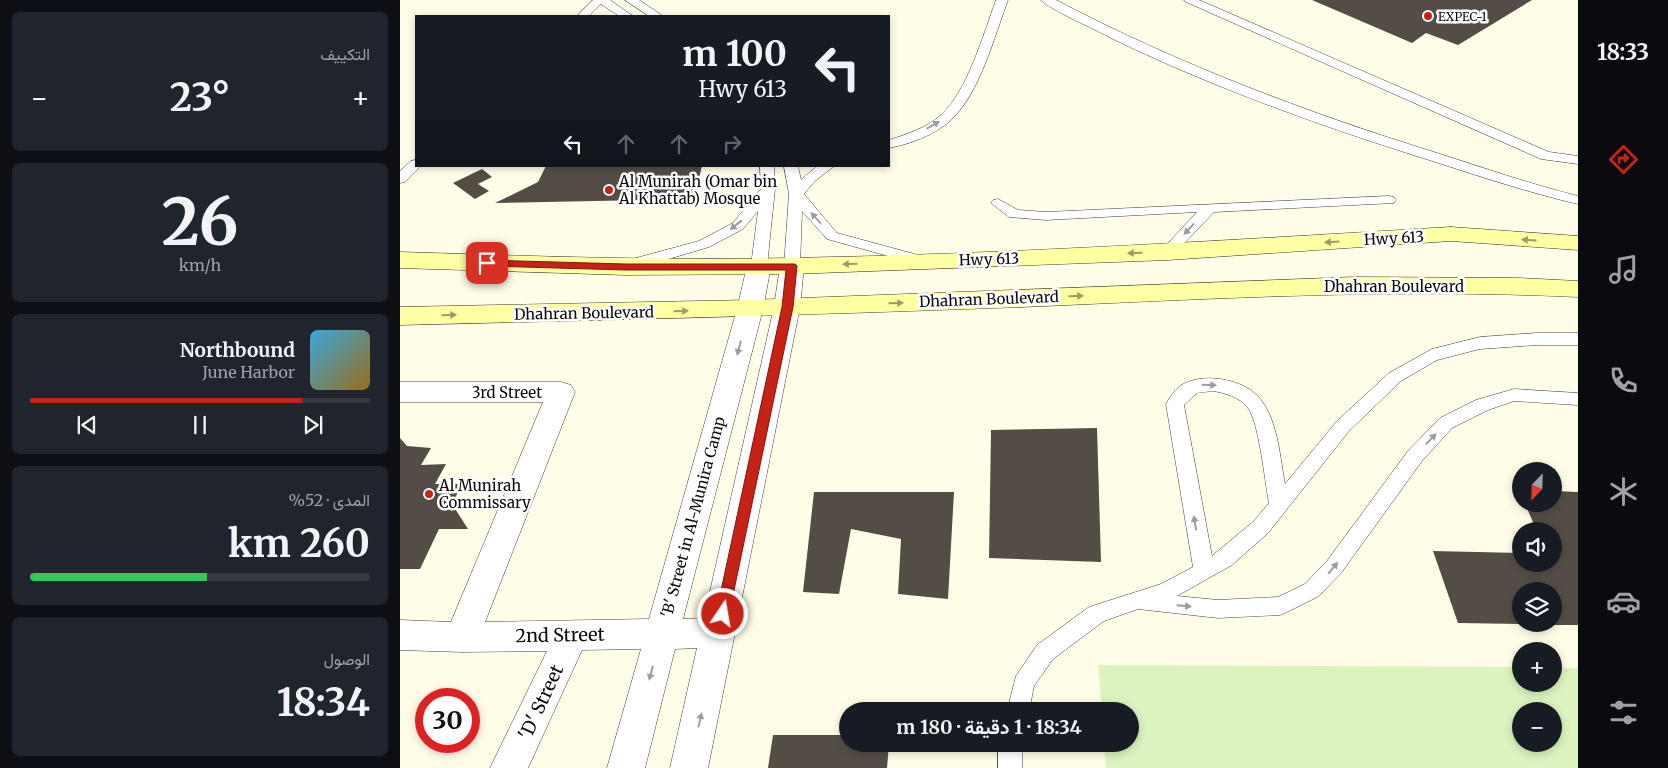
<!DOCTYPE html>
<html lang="ar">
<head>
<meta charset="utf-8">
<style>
	:root { --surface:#171b24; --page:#20242c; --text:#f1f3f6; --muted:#9ea1a6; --line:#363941; --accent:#c72216 }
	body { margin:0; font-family:Merriweather,Vazirmatn,serif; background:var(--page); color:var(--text); direction:rtl; height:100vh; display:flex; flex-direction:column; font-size:19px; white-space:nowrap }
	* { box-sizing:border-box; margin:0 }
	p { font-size:16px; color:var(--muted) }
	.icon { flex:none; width:28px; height:28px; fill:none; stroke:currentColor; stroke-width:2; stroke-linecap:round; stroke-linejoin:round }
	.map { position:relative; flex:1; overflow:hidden; direction:ltr }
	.sheet { display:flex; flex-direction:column; gap:12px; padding:12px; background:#0d0f14; width:400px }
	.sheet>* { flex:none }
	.guide { position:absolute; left:15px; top:15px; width:475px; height:152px; border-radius:0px; box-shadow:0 2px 8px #0003; direction:rtl; background:#171b24; color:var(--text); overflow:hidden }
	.needle { width:32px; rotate:203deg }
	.fabs { position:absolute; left:1112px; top:462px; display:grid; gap:10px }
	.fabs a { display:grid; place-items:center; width:50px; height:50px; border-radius:50%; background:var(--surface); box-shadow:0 2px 8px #0003; font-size:25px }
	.speed { position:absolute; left:15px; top:688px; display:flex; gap:10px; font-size:25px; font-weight:700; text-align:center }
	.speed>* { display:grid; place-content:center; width:65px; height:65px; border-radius:50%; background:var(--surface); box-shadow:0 2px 8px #0003; line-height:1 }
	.speed .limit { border:8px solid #d22; background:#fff; color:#111 }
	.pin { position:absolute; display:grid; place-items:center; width:42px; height:42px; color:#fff; margin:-21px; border-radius:10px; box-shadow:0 2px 8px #0006 }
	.me { position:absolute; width:55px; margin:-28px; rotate:12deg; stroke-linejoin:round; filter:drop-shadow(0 0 4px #0008) }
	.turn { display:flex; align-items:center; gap:18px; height:105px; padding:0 20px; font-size:22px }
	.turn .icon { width:65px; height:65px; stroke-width:2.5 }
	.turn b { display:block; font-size:35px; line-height:42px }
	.lanes { display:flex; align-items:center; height:48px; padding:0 20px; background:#0003; justify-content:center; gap:25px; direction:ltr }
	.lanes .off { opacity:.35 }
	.big { font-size:38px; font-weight:700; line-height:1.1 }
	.sheet .card { flex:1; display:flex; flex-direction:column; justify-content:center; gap:8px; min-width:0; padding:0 18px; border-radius:8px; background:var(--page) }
	.sheet .dial { align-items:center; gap:0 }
	.dial b { font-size:65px; line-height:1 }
	.song { display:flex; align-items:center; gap:15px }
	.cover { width:60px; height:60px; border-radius:8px; background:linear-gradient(135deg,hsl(200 70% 55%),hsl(40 70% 35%)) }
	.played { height:5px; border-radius:2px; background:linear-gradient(90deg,var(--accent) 80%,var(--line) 80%) }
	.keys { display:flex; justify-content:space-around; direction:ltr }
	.heat { display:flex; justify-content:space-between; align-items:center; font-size:28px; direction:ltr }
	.charge { height:8px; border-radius:4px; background:linear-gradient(90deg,#34c759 52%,var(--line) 0) }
	.trip { position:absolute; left:439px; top:702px; width:300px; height:50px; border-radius:25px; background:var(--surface); box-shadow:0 2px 8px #0003; font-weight:700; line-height:50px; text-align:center; direction:rtl }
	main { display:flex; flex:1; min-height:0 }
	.menu { display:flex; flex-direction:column; width:90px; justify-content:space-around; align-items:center; background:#090b0e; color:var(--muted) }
	.menu .icon { width:35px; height:35px }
	.menu .active { color:var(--accent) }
	.menu b { font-size:22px; color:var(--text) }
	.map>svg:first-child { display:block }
</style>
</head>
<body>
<main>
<nav class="menu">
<b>18:33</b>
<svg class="icon active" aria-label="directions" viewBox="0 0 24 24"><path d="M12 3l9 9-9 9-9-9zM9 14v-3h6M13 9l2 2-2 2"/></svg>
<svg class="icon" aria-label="music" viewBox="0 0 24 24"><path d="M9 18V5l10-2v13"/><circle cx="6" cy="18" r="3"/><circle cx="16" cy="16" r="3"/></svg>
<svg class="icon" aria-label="phone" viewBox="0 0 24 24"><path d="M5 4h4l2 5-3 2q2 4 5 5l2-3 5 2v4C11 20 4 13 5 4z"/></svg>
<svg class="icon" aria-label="climate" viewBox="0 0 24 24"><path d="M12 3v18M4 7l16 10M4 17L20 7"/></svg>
<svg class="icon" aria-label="car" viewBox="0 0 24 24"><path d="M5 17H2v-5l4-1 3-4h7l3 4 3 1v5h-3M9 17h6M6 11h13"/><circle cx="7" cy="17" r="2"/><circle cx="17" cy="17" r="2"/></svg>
<svg class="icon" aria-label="filters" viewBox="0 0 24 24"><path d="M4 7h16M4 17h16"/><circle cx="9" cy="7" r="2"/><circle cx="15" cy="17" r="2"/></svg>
</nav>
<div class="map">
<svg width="1178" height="768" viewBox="0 0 1178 768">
	<rect width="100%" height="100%" fill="#fffde7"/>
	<path fill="#dcf3c0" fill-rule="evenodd" d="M 698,665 L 1121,667 L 1121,684 L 1154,684 L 1154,668 L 1178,668 L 1178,768 L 706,768 L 704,744 L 730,744 L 730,711 L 702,711 ZM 1121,711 L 1154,711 L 1154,744 L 1121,744 Z"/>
	<g fill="#544d46">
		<polygon points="912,0 1132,0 1058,45 1026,33 1012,43"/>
		<polygon points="146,166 302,166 294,199 95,203 138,182"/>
		<polygon points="82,169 92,177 78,184 89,191 75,199 53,183"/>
		<polygon points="697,428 701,562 589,558 591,430"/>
		<polygon points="0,438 7,446 31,448 21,465 46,464 35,484 62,484 52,504 68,529 39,529 20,569 0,569"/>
		<polygon points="1154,491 1178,492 1178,625 1154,625 1154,591 1121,591 1121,624 1058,623 1033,551 1121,553 1121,564 1154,564 1154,531 1137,531 1125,504 1154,504"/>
		<polygon points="414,492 554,492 548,599 498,594 501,539 451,529 439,594 403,592"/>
		<polygon points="373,735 448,735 448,744 489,744 487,768 368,768"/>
	</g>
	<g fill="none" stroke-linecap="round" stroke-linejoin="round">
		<defs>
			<g id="service">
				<polygon points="193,0 210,0 233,16 219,16 201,4 189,16 177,16"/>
				<polygon points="225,0 239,0 263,16 249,16"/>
				<path d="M 596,0 L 608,0 C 594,37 580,93 551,120 C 535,135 510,144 489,148 L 489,140 C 507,134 527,128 541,115 C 567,92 584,33 596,0 Z"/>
				<path d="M 641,0 L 656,0 C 778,64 905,112 1037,153 C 1084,168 1130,184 1178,196 L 1178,204 C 1126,192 1076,175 1026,159 C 918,125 812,87 711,38 C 697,30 650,10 641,0 Z"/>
				<polygon points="784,0 799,0 1149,152 1178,156 1178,164 1141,159 786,2"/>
				<polygon points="16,160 16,166 21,166 5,182 0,183 0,171 11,161"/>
				<polygon points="360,166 374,166 375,189 367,266 365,270 353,270 351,266 358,211 343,229 309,247 231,270 225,269 223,265 225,261 299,241 333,223 361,189"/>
				<polygon points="384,166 398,166 401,180 417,166 434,166 415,181 404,194 437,233 529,258 532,261 529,264 524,266 427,239 402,211 400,266 398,270 386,270 384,266 389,194"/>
				<polygon points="989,196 994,197 996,200 994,203 814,212 773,255 763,255 760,252 797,212 646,220 609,217 591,203 593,200 598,199 618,210 646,212"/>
				<path d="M 1137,333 L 1178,333 L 1178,345 L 1137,345 L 1080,349 L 1037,360 L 1001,381 L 949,431 L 868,533 L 832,565 L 777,596 L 818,600 L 878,597 L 905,584 L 927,561 L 1008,451 L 1040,418 L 1076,400 L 1114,389 L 1178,393 L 1178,405 L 1114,401 L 1088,410 L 1052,428 L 1022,461 L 941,573 L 919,596 L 887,612 L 880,615 L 818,618 L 738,609 L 704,621 L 653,659 L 634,686 L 629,711 L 607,711 L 616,676 L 637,645 L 689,607 L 761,584 L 793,567 L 766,404 C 770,397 774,391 780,386 C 802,371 846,379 861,400 C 878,422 880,458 885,484 L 937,421 L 989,373 L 1032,349 L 1080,337 ZM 813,391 C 825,393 840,397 848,408 C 859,422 865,483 869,503 L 854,521 L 812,556 L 784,405 L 797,393 Z"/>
				<rect x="598" y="744" width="24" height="24"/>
			</g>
			<polygon id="minor" points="359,258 368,260 371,266 363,309 283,619 304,618 374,307 380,266 383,260 392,258 401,260 404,266 400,307 308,768 270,768 297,648 275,649 245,768 207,768 241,649 182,650 128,768 90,768 147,651 62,652 0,650 0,620 51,622 143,402 0,402 0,382 161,382 171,385 175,392 85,622 249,619 337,309 347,266 350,260"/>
			<g id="secondary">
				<path d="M 1051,227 L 1178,236 L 1178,250 L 1051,241 L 768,260 L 392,274 L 226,275 L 0,268 L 0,252 C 130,256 261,261 391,258 C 611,254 831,240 1051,227 Z"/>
				<path d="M 955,277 L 1119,278 L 1178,281 L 1178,297 C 992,288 807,299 622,307 C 414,315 207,320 0,325 L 0,307 L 350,300 Z"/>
			</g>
		</defs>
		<use href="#service" stroke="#3d3d3d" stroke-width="1"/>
		<use href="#minor" stroke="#3d3d3d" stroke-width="1"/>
		<use href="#secondary" stroke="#2c2c2c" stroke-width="1"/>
		<use href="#service" fill="#fff" fill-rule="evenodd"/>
		<use href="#minor" fill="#fff" fill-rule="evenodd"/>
		<use href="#secondary" fill="#feffa2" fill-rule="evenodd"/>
	</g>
	<defs><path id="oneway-solid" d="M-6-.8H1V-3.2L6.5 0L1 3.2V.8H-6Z" transform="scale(1.25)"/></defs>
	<g fill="#9d9d9d">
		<use href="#oneway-solid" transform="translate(533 125) rotate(-30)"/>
		<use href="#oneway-solid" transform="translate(416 218) rotate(-132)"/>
		<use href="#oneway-solid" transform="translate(336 225) rotate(142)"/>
		<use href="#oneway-solid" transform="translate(789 229) rotate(133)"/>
		<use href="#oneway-solid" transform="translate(339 348) rotate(105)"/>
		<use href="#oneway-solid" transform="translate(809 385) rotate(2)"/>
		<use href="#oneway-solid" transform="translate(1031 439) rotate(-46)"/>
		<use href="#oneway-solid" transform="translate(795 523) rotate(-100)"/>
		<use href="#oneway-solid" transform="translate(933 568) rotate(-50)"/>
		<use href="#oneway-solid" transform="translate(784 606) rotate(5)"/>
		<use href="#oneway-solid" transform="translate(251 673) rotate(105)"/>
		<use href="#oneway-solid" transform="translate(300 720) rotate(-78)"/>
	</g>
	<g fill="#9c9d65">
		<use href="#oneway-solid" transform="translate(1129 240) rotate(-176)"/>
		<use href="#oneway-solid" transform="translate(932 242) rotate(177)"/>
		<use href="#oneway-solid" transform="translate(735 253) rotate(178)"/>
		<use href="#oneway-solid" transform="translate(450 264) rotate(178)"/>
		<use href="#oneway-solid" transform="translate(676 296) rotate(-2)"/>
		<use href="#oneway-solid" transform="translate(496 303) rotate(-2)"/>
		<use href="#oneway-solid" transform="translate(281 311) rotate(-1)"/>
		<use href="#oneway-solid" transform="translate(49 315) rotate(-1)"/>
	</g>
	<polygon fill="#c72216" stroke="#81160e" points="84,260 226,264 395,264 397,266 393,307 328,619 323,620 318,619 316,614 382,307 386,270 226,270 87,266 82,263"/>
	<g fill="#c72216" stroke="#fff" stroke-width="2">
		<circle cx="1028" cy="16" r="5"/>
		<circle cx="209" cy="190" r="5"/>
		<circle cx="29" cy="494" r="5"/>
	</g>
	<g text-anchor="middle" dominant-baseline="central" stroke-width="5" stroke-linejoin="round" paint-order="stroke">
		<g font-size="12" fill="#0a0a0a" stroke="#fff" text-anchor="start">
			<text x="1038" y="16">EXPEC-1</text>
		</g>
		<g font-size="15" fill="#0a0a0a" stroke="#fff" text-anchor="start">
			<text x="219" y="181">Al Munirah (Omar bin<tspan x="219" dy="17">Al Khattab) Mosque</tspan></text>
			<text x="39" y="485">Al Munirah<tspan x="39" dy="17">Commissary</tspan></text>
		</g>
		<g font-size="15" fill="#0a0a0a" stroke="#fff">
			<text transform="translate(994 238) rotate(-3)">Hwy 613</text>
			<text transform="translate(589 259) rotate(-2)">Hwy 613</text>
			<text x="994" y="286">Dhahran Boulevard</text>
			<text transform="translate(589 299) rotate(-2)">Dhahran Boulevard</text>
			<text transform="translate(184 313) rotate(-1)">Dhahran Boulevard</text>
			<text x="107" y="392">3rd Street</text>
			<text transform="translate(293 517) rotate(-75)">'B' Street in Al-Munira Camp</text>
		</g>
		<g font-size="18" fill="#0a0a0a" stroke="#fff">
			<text transform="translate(160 635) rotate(-1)">2nd Street</text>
			<text transform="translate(141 702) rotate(-65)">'D' Street</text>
		</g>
	</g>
</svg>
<div class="fabs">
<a><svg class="needle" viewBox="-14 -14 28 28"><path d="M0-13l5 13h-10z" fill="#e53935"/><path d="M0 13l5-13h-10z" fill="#9ea1a6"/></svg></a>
<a><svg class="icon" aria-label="sound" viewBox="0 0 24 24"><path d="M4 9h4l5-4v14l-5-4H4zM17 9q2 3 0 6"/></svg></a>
<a><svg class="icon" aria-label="layers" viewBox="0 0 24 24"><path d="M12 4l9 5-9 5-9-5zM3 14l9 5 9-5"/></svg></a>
<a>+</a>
<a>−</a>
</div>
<div class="speed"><div class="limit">30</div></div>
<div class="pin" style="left:87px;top:263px;background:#d93025"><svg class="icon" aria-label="arrive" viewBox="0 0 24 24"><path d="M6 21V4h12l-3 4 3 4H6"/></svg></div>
<svg class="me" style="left:323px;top:614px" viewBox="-20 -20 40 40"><circle r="17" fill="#c72216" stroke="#fff" stroke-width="3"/><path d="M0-11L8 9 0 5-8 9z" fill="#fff"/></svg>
<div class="trip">18:34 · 1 دقيقة · 180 m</div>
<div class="guide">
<div class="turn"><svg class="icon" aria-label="left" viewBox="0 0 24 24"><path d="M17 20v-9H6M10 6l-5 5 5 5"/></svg><div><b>100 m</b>Hwy 613</div></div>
<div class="lanes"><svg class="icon" aria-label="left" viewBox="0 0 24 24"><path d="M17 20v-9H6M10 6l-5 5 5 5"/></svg><svg class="icon off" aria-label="ahead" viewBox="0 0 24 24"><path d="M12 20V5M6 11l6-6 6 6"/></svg><svg class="icon off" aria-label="ahead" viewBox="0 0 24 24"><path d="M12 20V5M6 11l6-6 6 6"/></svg><svg class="icon off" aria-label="right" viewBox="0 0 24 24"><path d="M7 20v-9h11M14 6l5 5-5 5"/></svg></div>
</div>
</div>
<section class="sheet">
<div class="card"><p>التكييف</p>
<div class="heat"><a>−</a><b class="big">23°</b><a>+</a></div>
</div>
<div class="card dial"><b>26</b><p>km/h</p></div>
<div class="card">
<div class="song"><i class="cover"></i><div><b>Northbound</b><p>June Harbor</p></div></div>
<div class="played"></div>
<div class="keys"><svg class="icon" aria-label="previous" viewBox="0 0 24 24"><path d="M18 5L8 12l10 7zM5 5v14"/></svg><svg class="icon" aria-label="pause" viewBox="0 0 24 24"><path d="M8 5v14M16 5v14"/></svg><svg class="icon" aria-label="next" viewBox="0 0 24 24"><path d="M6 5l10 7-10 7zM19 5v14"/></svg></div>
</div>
<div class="card"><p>المدى · 52%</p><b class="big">260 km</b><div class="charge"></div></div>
<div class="card"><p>الوصول</p><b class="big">18:34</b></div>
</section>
</main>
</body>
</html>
